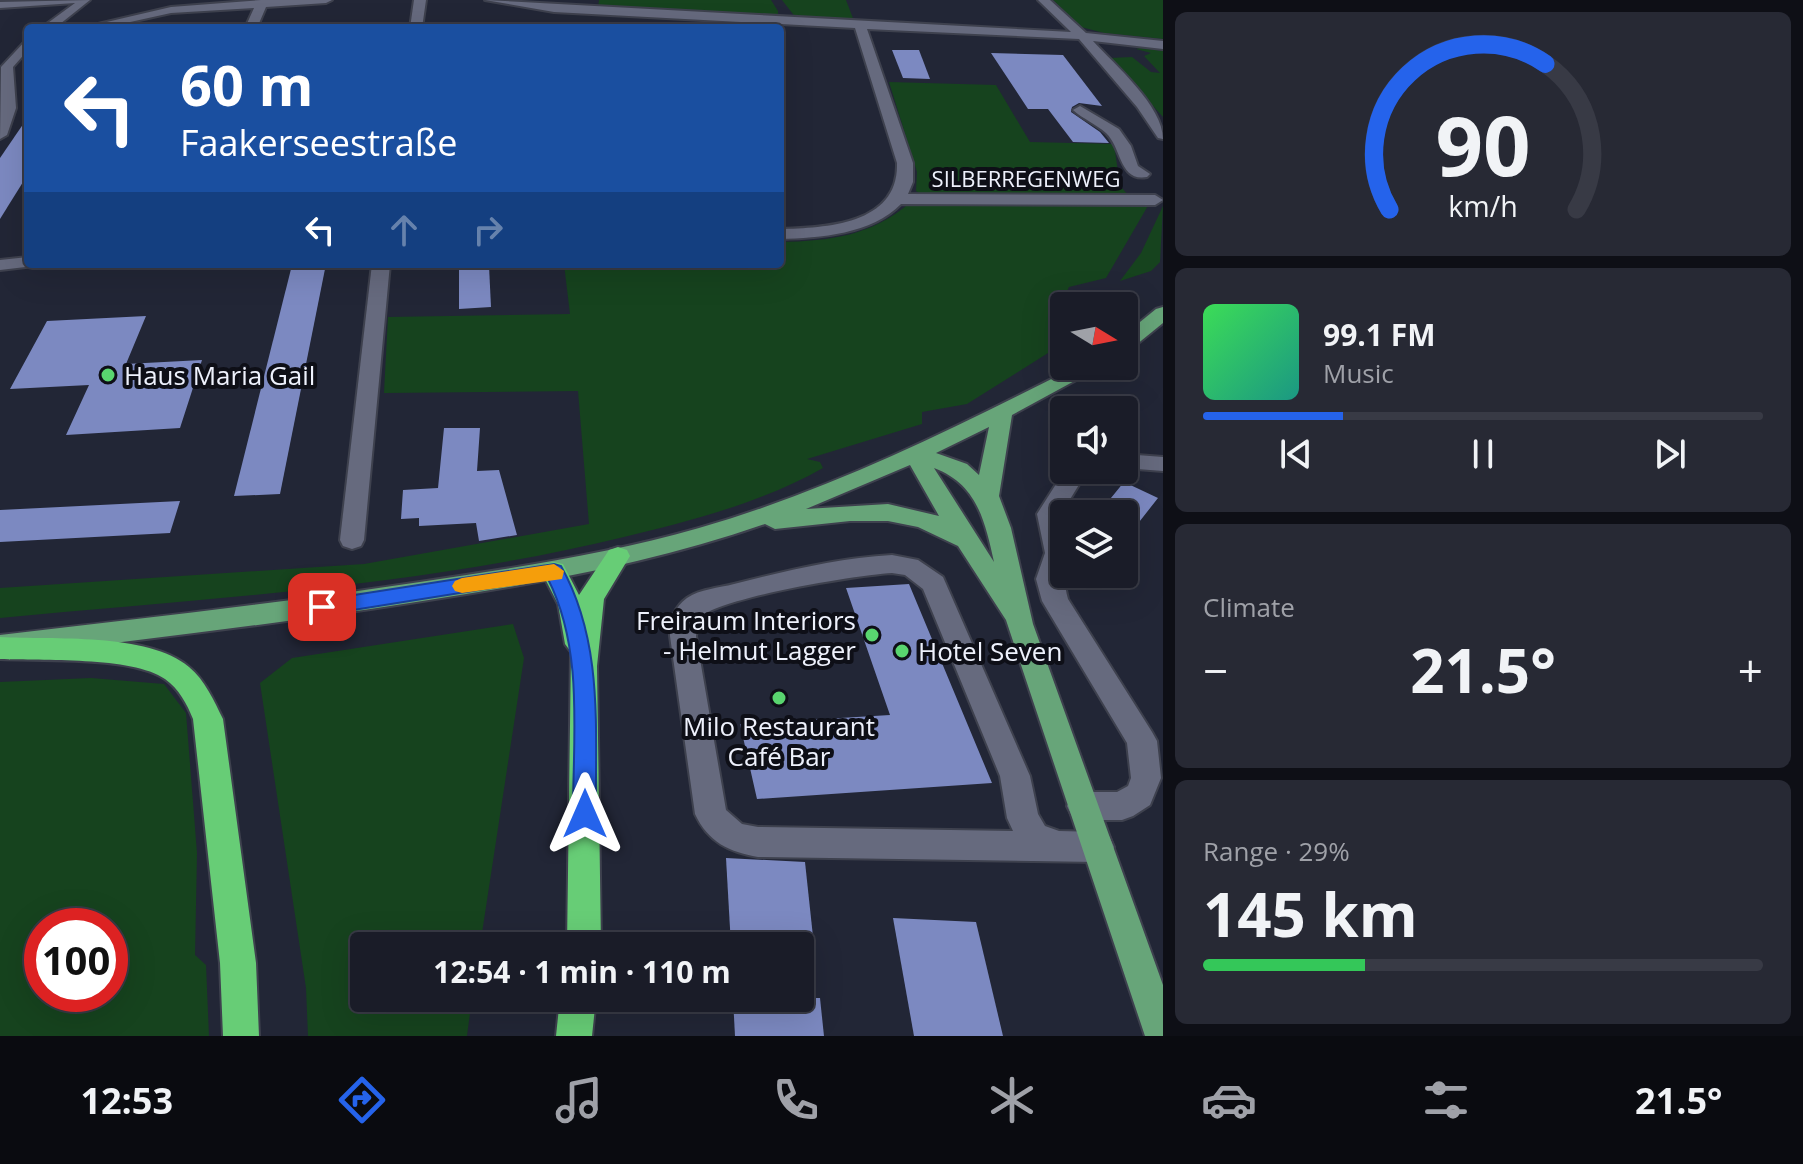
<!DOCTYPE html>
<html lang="en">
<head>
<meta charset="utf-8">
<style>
	:root { --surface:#1a1c28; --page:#272934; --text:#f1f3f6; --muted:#9fa1a8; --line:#383a45; --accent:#2563eb }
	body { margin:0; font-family:"Open Sans",sans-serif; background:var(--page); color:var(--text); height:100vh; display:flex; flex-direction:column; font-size:30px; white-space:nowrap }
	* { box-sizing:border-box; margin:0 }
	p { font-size:26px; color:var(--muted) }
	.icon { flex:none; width:44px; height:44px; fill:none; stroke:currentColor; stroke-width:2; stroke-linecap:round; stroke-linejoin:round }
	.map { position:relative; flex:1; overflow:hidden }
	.panel { display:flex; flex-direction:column; gap:12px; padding:12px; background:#0e0f16; width:640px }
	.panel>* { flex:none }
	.hud { position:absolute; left:24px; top:24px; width:760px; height:244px; border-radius:8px; box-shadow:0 8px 32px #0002,0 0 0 2px var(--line); background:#1a4fa0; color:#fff; overflow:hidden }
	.needle { width:52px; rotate:100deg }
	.buttons { position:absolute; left:1050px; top:292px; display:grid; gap:16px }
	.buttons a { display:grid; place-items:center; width:88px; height:88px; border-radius:8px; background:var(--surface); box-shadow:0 8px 32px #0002,0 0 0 2px var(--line); font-size:40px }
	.speed { position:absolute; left:24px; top:908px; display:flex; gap:16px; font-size:40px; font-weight:700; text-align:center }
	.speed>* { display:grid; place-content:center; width:104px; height:104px; border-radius:50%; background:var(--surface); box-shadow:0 8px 32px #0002,0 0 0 2px var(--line); line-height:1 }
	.speed .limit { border:12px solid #d22; background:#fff; color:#111 }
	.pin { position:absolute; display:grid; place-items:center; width:68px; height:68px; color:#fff; margin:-34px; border-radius:16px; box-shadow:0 4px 12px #0006 }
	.me { position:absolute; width:88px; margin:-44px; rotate:0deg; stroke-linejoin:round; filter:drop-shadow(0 0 6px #0008) }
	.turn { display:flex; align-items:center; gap:28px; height:168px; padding:0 24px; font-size:36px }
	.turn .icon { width:104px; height:104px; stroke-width:2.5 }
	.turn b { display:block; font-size:56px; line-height:68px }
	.lanes { display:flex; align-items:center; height:76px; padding:0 24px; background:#0003; justify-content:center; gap:40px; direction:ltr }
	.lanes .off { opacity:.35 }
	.big { font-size:60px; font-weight:700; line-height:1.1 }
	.panel .widget { flex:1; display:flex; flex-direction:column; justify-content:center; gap:12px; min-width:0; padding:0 28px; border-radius:12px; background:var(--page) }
	.panel .dial { align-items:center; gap:0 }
	.dial svg { height:208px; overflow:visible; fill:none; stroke:var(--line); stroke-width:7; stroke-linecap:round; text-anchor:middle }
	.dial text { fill:var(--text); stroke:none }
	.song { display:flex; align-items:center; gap:24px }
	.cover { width:96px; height:96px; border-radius:12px; background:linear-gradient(135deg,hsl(130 70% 55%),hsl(170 70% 35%)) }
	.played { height:8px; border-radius:4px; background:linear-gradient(90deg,var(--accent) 25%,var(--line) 25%) }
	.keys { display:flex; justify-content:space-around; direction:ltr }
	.heat { display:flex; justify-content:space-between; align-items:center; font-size:44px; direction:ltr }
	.charge { height:12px; border-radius:6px; background:linear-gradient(90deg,#34c759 29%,var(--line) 0) }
	.trip { position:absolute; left:350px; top:932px; width:464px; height:80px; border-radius:8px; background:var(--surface); box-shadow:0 8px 32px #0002,0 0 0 2px var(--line); font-weight:700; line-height:80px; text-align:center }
	.dock { display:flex; height:128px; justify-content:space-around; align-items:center; background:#0a0b10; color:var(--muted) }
	.dock .icon { width:56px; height:56px }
	.dock .active { color:var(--accent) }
	.dock b { font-size:36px; color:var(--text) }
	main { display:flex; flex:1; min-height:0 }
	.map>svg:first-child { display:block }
</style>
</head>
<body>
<main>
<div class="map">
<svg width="1163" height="1036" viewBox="0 0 1163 1036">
	<rect width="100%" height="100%" fill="#222636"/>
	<g fill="#16431e" fill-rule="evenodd">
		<polygon points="599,0 771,0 778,11 778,17 598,8"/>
		<polygon points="782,0 846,0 854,21 796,18"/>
		<polygon points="1053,0 1163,0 1163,39 1104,33 1081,27"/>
		<polygon points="1140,48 1163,51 1163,117 1110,58 1132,57 1151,72 1160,73 1144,56 1151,53 1136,49"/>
		<polygon points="889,82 996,85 1030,142 1114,144 1120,186 1129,196 924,196 916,191 917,172"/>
		<path d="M 911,202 L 1149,204 L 1106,278 L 1069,287 L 1062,301 L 1069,306 L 1064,306 L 1064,343 L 967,404 L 922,412 L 922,424 L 807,459 L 820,462 L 823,468 C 763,502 691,521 624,537 C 419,587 209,598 0,618 L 0,588 L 364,564 L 589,524 L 578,391 L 384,393 L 388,317 L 570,314 L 564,264 L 780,264 L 780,242 C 831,241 871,236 911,202 Z"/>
		<polygon points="1163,206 1160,262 1151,271 1120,281 1141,253"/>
		<polygon points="513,624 524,658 480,946 364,946 364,998 472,998 467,1036 308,1036 306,988 260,683 292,658"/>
		<path d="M 91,678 L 164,684 L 186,713 L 197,853 L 195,955 L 206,965 L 209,1036 L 0,1036 L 0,682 ZM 42,926 L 110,926 L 110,994 L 42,994 Z"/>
	</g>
	<g fill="#7c89c1">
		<polygon points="892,50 919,50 930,79 903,78"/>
		<polygon points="991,53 1063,55 1102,106 1079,103 1072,107 1071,112 1100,132 1109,143 1073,142 1048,109 1028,109"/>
		<polygon points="28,117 28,174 0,219 0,158"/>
		<polygon points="326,264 280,494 234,496 292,265"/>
		<polygon points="489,266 491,307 459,309 459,268"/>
		<polygon points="146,316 126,364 202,360 180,428 66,435 89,385 10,389 47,321"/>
		<polygon points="444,428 480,428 477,471 499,470 517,535 479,541 476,523 419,526 419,518 401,519 403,490 438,488"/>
		<polygon points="1124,482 1158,498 1136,526 1124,520 1124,514 1111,514 1102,509"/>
		<polygon points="180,501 170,533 0,542 0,510"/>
		<polygon points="909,584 992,783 757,799 740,724 890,715 846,588"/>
		<polygon points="726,858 805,862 814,946 731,946"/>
		<polygon points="893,918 976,922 1003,1036 914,1036"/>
		<polygon points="733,998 820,998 824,1036 735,1036"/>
	</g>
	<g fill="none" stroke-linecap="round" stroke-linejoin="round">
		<defs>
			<g id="minor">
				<polygon points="90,0 55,28 41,28 75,3 0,8 0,2"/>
				<polygon points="261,0 332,0 326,3 266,7 257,28 245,28 254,8 171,13 103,28 81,28 171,7"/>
				<polygon points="414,0 426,0 422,28 410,28"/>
				<path d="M 485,0 L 1071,32 L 1038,0 L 1050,0 L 1086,33 L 1163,41 L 1163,49 L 1093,41 C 1115,65 1163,106 1163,139 L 1158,138 L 1137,107 L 1079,39 L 867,29 L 913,163 L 913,182 L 908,194 L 1155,195 L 1163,200 L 1155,205 L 901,204 C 872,234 820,238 780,239 L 780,229 C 827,228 899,224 897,163 L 855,28 L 554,12 Z"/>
				<polygon points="28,38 28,50 13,67 16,108 7,135 0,139 1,67"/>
				<path d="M 1080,106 L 1119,129 L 1131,146 L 1138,166 L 1150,174 L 1147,177 C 1119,182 1122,148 1106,133 C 1096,124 1083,119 1073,110 Z"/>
				<polygon points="28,257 28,264 34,266 0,270 0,260"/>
				<polygon points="372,264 390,264 364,540 361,546 352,549 343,546 340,540"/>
				<polygon points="1124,454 1163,457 1163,471 1124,468"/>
				<path d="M 1065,470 L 1088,470 L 1061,514 C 1067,543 1060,571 1068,599 L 1152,732 L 1157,741 L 1161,778 L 1150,805 L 1133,816 L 1122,820 L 1083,820 L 1072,816 L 1067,806 L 1072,796 L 1083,792 L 1117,792 L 1128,786 L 1131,778 L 1127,743 L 1042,601 L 1036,579 L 1045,553 L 1037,514 Z"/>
				<path d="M 892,555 L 918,560 L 943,577 L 1030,776 L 1038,814 L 1045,826 L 1059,831 L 1098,832 L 1109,836 L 1114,847 L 1109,858 L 1098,862 L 758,857 C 729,852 708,842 695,814 L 670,636 C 670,622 674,607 687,598 C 700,589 719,588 734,584 C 786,571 838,558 892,555 ZM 892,573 L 905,575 L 923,589 L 1000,776 L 1007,818 L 1013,831 L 758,827 L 742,824 L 726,810 L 696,636 L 699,618 C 720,597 858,575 892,573 Z"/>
			</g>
			<g id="major">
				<polygon points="1163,307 1163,323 1131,349 1124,351 1124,335 1156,309"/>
				<path d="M 1077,366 L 1102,366 L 1012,415 L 999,496 L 1011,528 L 1033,624 L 1163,985 L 1163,1036 L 1145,1036 L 1006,620 L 958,546 L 918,527 L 888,521 L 850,521 L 775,529 L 765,524 C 651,564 534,584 416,602 C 277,624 139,640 0,657 L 0,635 C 140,619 280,603 420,582 C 514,568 608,554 699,528 C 831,490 955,428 1077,366 ZM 989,427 L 979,475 L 967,464 L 936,453 ZM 910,465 L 939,516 L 888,504 L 806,509 ZM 934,468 C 977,484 985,521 994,562 Z"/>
			</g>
			<g id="highway">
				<polygon points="618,547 627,550 630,556 604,599 597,666 601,946 567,946 571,652 565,644 558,604 541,571 545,564 554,562 563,564 579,595 609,550"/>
				<path d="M 0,637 C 52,640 148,632 189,667 C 205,680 214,701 223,719 L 256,963 L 259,1036 L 223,1036 L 220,963 L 193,719 C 187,704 179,689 165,679 C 132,656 41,661 0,659 Z"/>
				<polygon points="560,998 596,998 592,1036 556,1036"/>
			</g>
		</defs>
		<use href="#minor" stroke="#3e414e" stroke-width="4"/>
		<use href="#major" stroke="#3e414e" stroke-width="4"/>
		<use href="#highway" stroke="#3e414e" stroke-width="4"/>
		<use href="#minor" fill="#666a7e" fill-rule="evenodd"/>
		<use href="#major" fill="#67a579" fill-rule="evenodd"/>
		<use href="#highway" fill="#67cd76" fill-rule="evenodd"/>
	</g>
	<path fill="#2563eb" stroke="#184099" stroke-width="2" d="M 554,564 L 561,566 C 604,643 595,728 596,814 L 593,821 L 585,825 L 576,821 L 573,814 C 573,736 584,650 548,579 L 322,615 L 315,613 L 312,607 L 315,602 L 322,600 Z"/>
	<polygon fill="#f59e0b" points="554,564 564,571 562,579 462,593 455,591 452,586 455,581 462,578"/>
	<g fill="#59d56f" stroke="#0e0f17" stroke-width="3">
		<circle cx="108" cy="375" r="8"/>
		<circle cx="872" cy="635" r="8"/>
		<circle cx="902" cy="651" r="8"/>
		<circle cx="779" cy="698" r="8"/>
	</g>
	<g text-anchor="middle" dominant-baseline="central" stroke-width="8" stroke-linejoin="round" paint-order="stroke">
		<g font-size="22" fill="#eef1fc" stroke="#0e0f17">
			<text x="1026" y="178">SILBERREGENWEG</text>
		</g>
		<g font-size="26" fill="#eef1fc" stroke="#0e0f17" text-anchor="start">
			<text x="124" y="375">Haus Maria Gail</text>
			<text x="856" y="620" text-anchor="end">Freiraum Interiors<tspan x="856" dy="30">- Helmut Lagger</tspan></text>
			<text x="918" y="651">Hotel Seven</text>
			<text x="779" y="726" text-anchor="middle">Milo Restaurant<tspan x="779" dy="30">Café Bar</tspan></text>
		</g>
	</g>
</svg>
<div class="buttons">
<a><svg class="needle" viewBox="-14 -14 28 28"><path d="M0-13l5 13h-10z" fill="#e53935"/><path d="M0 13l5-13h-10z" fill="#9fa1a8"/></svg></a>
<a><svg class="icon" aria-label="sound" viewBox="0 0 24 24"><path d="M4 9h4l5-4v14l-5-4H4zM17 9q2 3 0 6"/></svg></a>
<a><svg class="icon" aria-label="layers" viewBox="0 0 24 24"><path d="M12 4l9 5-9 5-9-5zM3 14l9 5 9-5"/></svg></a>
</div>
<div class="speed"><div class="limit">100</div></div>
<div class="pin" style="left:322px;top:607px;background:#d93025"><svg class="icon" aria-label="arrive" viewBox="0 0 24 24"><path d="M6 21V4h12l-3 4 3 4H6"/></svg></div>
<svg class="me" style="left:585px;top:814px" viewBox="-20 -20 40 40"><path d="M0-17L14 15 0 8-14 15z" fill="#2563eb" stroke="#fff" stroke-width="4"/></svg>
<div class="trip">12:54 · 1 min · 110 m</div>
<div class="hud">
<div class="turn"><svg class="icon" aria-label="left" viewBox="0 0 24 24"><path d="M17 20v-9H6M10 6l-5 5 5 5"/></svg><div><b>60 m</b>Faakerseestraße</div></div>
<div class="lanes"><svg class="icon" aria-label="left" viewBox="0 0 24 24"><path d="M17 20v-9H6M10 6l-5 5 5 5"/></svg><svg class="icon off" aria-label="ahead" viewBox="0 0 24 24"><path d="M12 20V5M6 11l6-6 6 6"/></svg><svg class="icon off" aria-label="right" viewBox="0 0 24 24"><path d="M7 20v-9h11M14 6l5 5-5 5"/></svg></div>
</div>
</div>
<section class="panel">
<div class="widget dial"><svg viewBox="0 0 100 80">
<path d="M14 69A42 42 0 1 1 86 69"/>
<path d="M14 69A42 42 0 0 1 74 13" stroke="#2563eb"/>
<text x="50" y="56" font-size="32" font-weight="700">90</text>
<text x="50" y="72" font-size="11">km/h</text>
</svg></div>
<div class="widget">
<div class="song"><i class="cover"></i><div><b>99.1 FM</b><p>Music</p></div></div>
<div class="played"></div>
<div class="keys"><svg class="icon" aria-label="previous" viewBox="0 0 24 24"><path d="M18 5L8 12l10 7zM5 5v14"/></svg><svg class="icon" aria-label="pause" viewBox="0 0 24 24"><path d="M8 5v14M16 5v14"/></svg><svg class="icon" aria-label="next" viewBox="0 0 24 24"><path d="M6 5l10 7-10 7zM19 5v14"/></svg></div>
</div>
<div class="widget"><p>Climate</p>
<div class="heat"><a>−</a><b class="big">21.5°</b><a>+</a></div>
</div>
<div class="widget"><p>Range · 29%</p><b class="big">145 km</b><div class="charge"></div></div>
</section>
</main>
<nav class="dock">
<b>12:53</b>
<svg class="icon active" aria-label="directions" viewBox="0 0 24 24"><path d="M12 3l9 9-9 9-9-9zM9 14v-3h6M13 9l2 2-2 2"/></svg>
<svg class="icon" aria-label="music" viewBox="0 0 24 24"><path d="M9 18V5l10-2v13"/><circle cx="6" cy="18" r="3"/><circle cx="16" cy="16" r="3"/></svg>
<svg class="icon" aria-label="phone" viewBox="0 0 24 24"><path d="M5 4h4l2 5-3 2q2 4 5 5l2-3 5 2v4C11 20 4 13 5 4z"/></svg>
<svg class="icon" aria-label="climate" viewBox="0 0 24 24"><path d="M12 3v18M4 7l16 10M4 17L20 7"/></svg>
<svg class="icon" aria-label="car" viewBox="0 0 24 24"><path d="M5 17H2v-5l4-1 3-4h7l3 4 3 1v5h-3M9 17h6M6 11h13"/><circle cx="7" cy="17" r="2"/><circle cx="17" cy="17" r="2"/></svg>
<svg class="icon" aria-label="filters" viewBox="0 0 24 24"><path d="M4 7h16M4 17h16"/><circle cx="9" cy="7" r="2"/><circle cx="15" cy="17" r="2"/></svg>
<b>21.5°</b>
</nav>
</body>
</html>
